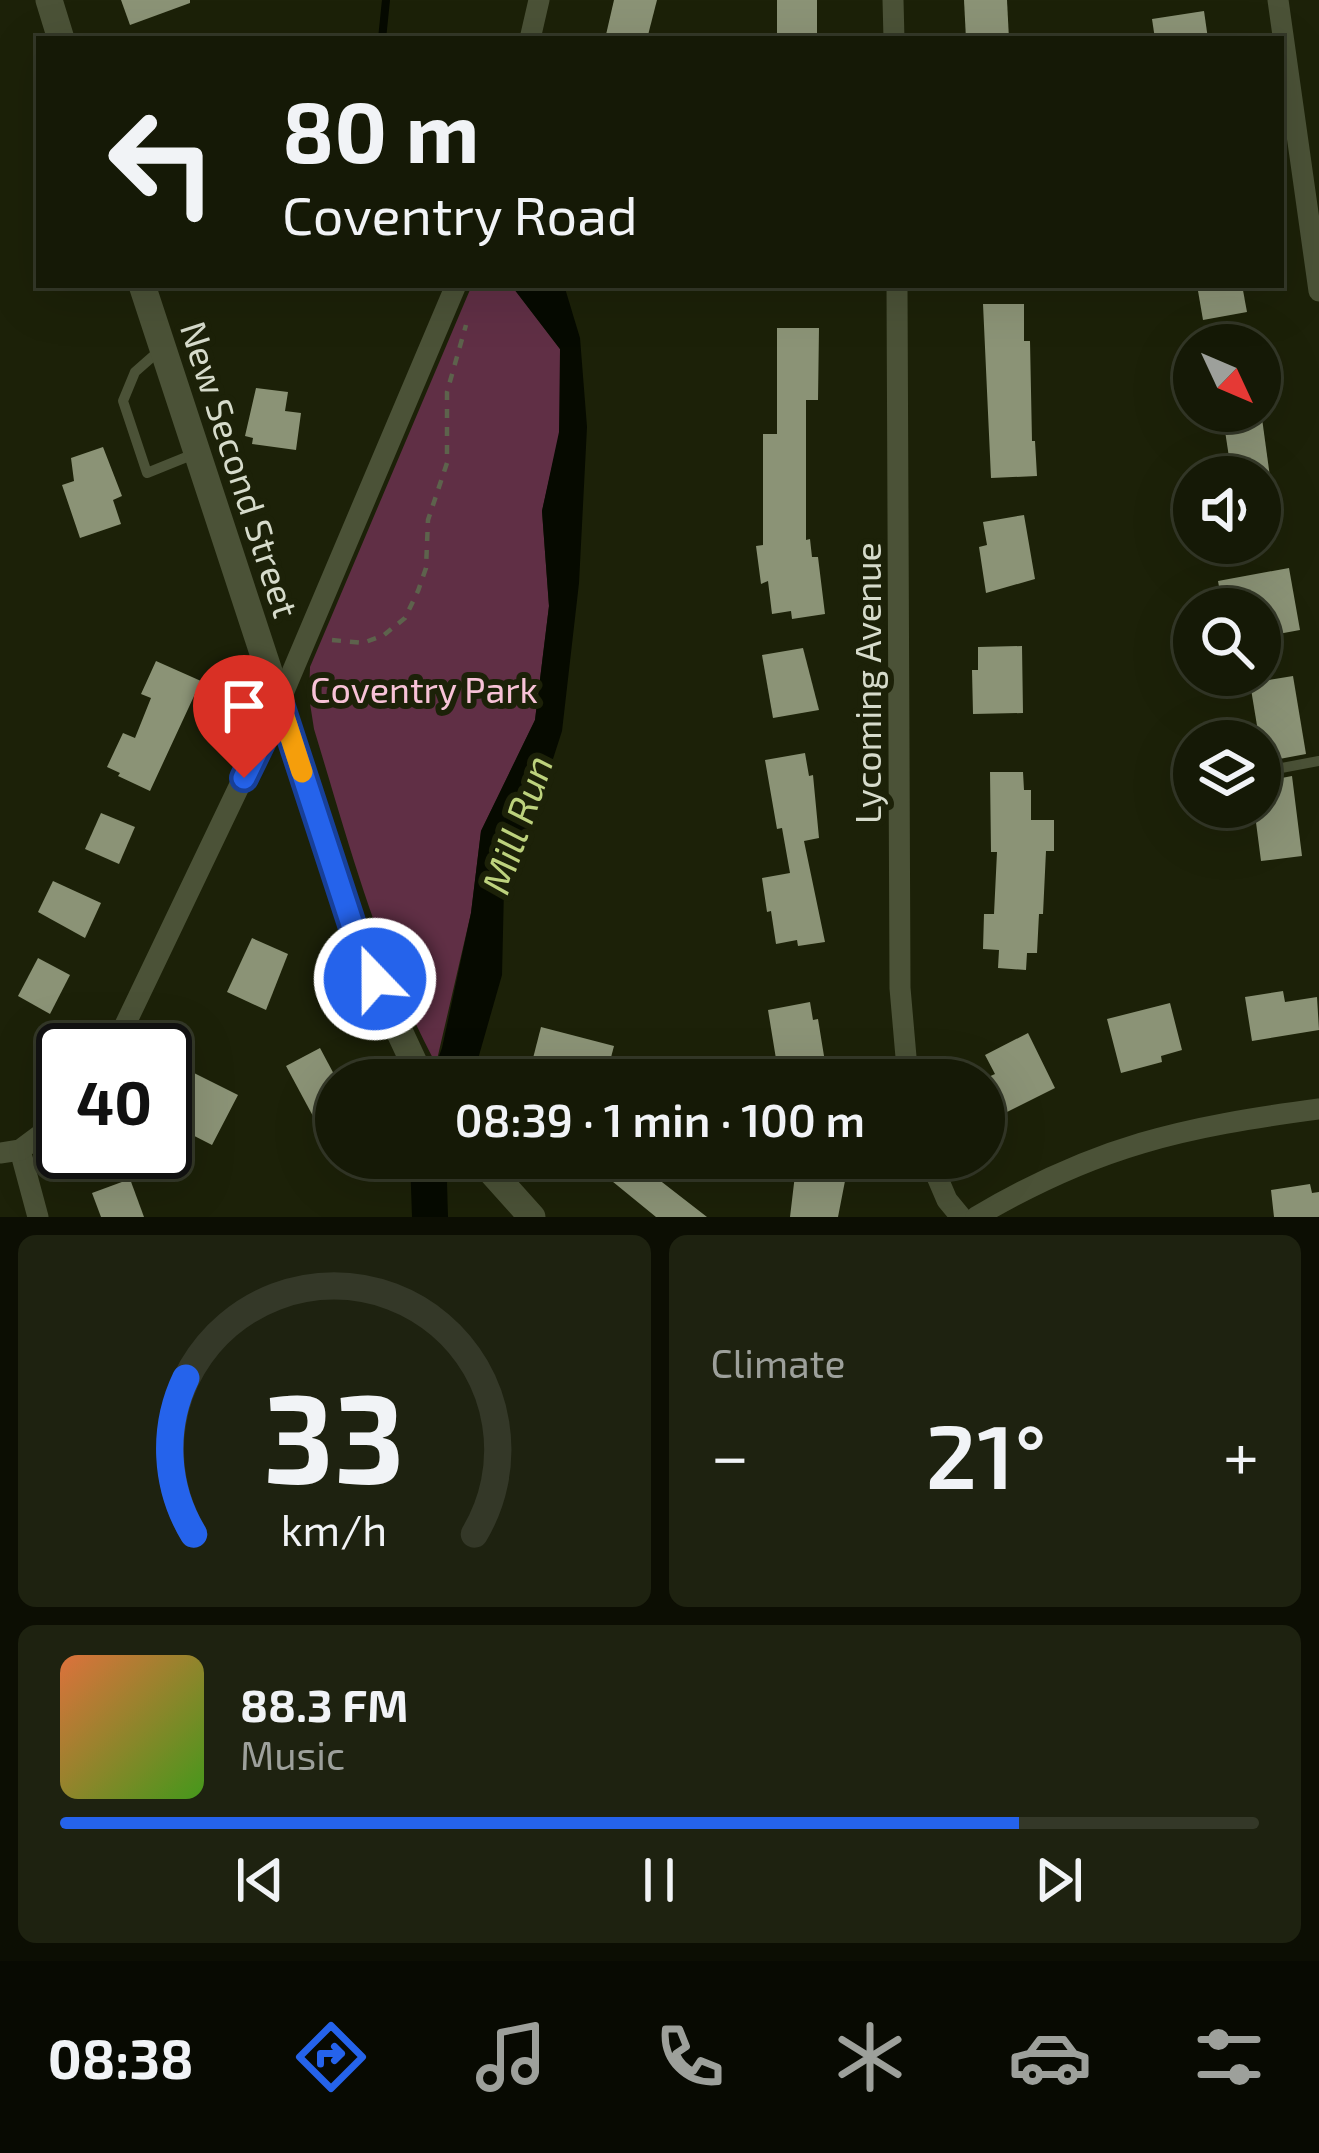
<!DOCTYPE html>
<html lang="en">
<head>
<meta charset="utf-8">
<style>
	:root { --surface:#151906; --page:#1e2210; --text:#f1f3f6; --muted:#9da09b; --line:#343828; --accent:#2563eb }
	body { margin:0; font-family:"Exo 2",sans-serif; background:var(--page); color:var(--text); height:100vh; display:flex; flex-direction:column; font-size:45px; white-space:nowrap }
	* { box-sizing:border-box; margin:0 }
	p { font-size:39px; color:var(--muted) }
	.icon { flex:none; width:66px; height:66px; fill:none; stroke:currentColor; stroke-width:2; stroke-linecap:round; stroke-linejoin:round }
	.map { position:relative; height:1217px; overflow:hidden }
	.side { display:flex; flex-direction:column; gap:18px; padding:18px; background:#0c0e03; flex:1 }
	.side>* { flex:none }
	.banner { position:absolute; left:36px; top:36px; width:1248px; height:252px; border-radius:0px; box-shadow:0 12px 48px #0002,0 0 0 3px var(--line); background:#151906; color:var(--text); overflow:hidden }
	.needle { width:78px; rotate:134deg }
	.tools { position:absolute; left:1173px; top:324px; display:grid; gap:24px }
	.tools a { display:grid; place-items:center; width:108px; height:108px; border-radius:50%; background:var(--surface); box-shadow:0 12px 48px #0002,0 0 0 3px var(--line); font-size:60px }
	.speed { position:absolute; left:36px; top:1023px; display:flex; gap:24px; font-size:60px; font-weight:700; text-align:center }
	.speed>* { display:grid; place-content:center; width:156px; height:156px; border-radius:50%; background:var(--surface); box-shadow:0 12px 48px #0002,0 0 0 3px var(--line); line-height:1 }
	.speed .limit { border:6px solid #111; border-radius:18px; background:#fff; color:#111 }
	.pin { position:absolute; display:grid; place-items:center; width:102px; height:102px; color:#fff; margin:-123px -51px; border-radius:50% 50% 50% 0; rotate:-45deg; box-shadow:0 0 12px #0007 }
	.pin .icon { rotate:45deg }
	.me { position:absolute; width:132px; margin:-66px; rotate:338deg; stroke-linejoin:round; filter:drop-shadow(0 0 9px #0008) }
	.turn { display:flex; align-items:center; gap:42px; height:252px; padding:0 48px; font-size:54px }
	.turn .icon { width:156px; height:156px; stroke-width:2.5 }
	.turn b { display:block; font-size:84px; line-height:102px }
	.big { font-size:90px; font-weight:600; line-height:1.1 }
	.side .card { flex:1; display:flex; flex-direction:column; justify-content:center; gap:18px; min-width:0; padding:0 42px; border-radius:18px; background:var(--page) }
	.side .dial { align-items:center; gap:0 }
	.dial svg { height:312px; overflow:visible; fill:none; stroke:var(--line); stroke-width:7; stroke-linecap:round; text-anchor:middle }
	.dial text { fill:var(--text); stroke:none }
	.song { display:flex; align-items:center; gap:36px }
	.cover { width:144px; height:144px; border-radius:18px; background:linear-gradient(135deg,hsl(20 70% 55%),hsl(100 70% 35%)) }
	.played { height:12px; border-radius:6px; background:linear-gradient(90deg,var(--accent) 80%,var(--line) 80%) }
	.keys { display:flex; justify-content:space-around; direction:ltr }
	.heat { display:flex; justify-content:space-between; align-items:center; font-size:66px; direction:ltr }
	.side .tiles { flex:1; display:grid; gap:18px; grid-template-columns:1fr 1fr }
	.card:last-child { grid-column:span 2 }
	.trip { position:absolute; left:315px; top:1059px; width:690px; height:120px; border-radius:60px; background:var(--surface); box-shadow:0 12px 48px #0002,0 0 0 3px var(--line); font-weight:600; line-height:120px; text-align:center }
	.tabs { display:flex; height:192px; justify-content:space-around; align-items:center; background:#080a02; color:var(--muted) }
	.tabs .icon { width:84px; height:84px }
	.tabs .current { color:var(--accent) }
	.tabs b { font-size:54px; color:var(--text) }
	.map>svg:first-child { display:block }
</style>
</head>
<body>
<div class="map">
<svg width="1319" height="1217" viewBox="0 0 1319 1217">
	<rect width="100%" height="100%" fill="#1c2108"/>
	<path fill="#602f45" d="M 472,285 L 511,285 L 560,349 L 560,432 L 542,511 L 549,606 L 535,720 L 481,831 L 471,913 L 436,1064 C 379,958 349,844 314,729 L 309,697 L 310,667 Z"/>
	<g fill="#060a00">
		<polygon points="511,285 564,285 580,338 587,427 579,583 562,731 531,827 504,888 502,975 472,1080 430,1080 442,1048 471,913 481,831 535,720 549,606 542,511 559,432 560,349"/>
		<polygon points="410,1158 453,1158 447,1183 448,1217 412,1217"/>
	</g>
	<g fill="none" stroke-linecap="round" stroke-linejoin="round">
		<polyline stroke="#060a00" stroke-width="8" points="382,39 386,0"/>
	</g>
	<g fill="#8b9376">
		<polygon points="121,0 190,0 190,3 130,25"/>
		<polygon points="614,0 657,0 647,39 605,39"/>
		<rect x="777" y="0" width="40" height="39"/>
		<polygon points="964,0 1007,0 1009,39 966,39"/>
		<polygon points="1204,11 1208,39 1155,39 1152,19"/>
		<polygon points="1197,285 1242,285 1247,312 1203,320"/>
		<polygon points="983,304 1024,304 1024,341 1030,341 1032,441 1035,441 1037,476 991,478"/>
		<polygon points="777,328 819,328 818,400 806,400 806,540 810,539 812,557 818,557 825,614 792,619 791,611 772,614 768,581 761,584 756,546 763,545 763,434 777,434"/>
		<polygon points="256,388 288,392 285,411 301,413 296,450 252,444 253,438 245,436"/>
		<polygon points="1222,411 1261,411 1270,477 1232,477"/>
		<polygon points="103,447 122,496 113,500 121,524 80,538 62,485 74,481 71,458"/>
		<polygon points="1024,515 1035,579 986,593 979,547 987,545 983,522"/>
		<polygon points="1289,568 1300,630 1267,636 1265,629 1260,630 1260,609 1223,609 1218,581"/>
		<polygon points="1022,646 1023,713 973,714 972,670 978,670 978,647"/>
		<polygon points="803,648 819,710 773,718 762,655"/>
		<polygon points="156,661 201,681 150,791 118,776 120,773 107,767 123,733 135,738 151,698 141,694"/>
		<polygon points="1293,676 1306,754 1263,762 1250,683"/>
		<polygon points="805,753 809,776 813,775 819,838 804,841 825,942 798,946 797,940 776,944 771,911 767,912 762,878 790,873 782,828 777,829 765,760"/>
		<polygon points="990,772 1023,772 1024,790 1031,790 1031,820 1054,820 1054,851 1046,851 1043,914 1039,914 1037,953 1027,953 1026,970 998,968 999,950 983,949 984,914 994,914 997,852 991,852"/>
		<polygon points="1292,776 1302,856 1261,861 1254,807 1260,807 1260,792 1268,791 1266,781"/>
		<polygon points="101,813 135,827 119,864 85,849"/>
		<polygon points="53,881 101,903 85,938 38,912"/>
		<polygon points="252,938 288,954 266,1010 227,992"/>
		<polygon points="38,958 70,975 50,1014 18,996"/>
		<polygon points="1283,991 1285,1002 1317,997 1319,1030 1252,1041 1245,997"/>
		<polygon points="810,1002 813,1020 818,1019 825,1062 778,1071 768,1010"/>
		<polygon points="1170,1003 1182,1050 1161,1056 1162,1062 1121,1073 1107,1019"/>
		<polygon points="541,1027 614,1046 605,1080 572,1080 530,1070"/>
		<polygon points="1028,1033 1055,1088 1003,1114 986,1078 995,1074 985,1055"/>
		<polygon points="320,1048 336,1078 336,1107 314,1118 286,1066"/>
		<polygon points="190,1071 238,1095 212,1145 165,1121 165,1084 179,1091"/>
		<polygon points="621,1158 661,1158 649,1172 707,1217 656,1217 607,1177"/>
		<polygon points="797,1158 844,1160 840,1180 845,1181 838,1217 790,1217"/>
		<polygon points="130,1179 144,1217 101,1217 92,1193"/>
		<polygon points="1310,1184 1312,1193 1319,1192 1319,1217 1274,1217 1271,1190"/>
	</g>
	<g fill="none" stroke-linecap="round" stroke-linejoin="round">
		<polyline stroke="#5d624c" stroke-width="4.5" stroke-dasharray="9 9" stroke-linecap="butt" points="332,640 363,643 384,635 405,618 418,591 426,568 428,520 447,463 447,392 466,325"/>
		<g stroke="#4b5237" stroke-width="10">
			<polyline points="160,350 135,372 123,401 147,473 194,454"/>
			<polyline points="1260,772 1319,761"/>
		</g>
		<g stroke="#4b5237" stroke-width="21">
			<polyline points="893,0 894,39"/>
			<polyline points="1278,0 1319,291"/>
			<polyline points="530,39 539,0"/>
			<polyline points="897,285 900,988 908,1080"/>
			<polyline points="113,1050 279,703 456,285"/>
			<polyline points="20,1150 38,1217"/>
			<polyline points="0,1153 20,1150 63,1118"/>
			<polyline points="929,1158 947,1200 961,1217"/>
			<path d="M 976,1217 C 1096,1146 1183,1127 1319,1109"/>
		</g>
		<g stroke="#4b5237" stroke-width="27">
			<polyline points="49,0 61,39"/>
			<polyline points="142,285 359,945 422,1080"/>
			<polyline points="479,1158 532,1217"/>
		</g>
	</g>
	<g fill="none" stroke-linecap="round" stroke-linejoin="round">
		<defs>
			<polyline id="route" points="244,778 280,704 359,946 375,979"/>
		</defs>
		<use href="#route" stroke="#184099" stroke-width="30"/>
		<use href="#route" stroke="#2563eb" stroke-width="21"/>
		<polyline stroke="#f59e0b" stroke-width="21" points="278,707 280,704 302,772"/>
	</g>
	<g text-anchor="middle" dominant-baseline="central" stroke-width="12" stroke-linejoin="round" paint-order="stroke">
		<g font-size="36" fill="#d6dbcb" stroke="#1c2108">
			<text transform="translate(241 469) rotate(72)">New Second Street</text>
			<text transform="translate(866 683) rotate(-90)">Lycoming Avenue</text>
		</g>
		<g font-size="36" fill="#f8c2d7" stroke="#1c2108">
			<text x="424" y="688">Coventry Park</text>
		</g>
		<g font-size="39" font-style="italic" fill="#bdd27d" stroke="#1c2108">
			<text transform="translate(516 824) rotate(-71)">Mill Run</text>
		</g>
	</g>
</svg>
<div class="tools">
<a><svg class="needle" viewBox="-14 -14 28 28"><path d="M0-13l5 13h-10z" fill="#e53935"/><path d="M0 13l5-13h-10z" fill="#9da09b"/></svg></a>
<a><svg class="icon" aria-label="sound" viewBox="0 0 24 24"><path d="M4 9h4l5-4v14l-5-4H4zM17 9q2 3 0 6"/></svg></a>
<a><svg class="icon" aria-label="search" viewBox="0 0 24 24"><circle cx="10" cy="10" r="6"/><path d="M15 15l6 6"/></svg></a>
<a><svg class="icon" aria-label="layers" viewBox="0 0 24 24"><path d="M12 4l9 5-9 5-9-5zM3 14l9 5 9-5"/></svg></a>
</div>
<div class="speed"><div class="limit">40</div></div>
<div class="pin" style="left:244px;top:778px;background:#d93025"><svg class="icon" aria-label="arrive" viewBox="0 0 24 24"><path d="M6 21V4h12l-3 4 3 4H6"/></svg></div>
<svg class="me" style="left:375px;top:979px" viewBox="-20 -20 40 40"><circle r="17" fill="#2563eb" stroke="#fff" stroke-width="3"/><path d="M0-11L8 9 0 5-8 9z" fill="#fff"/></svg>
<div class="trip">08:39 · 1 min · 100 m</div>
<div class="banner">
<div class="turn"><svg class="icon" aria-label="left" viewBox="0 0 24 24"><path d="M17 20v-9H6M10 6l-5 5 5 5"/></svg><div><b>80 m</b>Coventry Road</div></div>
</div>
</div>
<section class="side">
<div class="tiles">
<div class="card dial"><svg viewBox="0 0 100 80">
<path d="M14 69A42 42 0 1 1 86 69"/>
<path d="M14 69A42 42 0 0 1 12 29" stroke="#2563eb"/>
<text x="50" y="56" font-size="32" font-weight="700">33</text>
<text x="50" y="72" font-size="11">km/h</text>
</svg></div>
<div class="card"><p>Climate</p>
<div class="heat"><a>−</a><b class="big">21°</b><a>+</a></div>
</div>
<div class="card">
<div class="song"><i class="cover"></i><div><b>88.3 FM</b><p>Music</p></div></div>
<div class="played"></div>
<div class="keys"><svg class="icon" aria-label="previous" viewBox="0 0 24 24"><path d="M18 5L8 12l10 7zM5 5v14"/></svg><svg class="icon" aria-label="pause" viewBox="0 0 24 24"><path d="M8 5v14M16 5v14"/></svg><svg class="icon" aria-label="next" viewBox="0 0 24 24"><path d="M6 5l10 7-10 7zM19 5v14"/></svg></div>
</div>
</div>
</section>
<nav class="tabs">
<b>08:38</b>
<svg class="icon current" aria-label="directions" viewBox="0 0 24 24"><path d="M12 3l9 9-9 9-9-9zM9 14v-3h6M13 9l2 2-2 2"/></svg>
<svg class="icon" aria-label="music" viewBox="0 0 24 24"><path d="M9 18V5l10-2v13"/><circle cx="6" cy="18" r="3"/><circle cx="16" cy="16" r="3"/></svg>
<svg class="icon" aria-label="phone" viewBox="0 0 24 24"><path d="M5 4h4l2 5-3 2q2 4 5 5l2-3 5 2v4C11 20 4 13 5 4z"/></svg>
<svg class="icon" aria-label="climate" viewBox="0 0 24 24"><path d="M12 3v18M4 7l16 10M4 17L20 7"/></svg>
<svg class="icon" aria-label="car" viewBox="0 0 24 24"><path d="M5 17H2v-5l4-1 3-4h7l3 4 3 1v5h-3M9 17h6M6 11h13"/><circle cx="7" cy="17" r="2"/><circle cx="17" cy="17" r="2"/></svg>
<svg class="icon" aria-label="filters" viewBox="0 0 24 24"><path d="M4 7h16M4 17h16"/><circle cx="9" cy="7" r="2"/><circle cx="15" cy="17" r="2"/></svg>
</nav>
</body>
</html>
